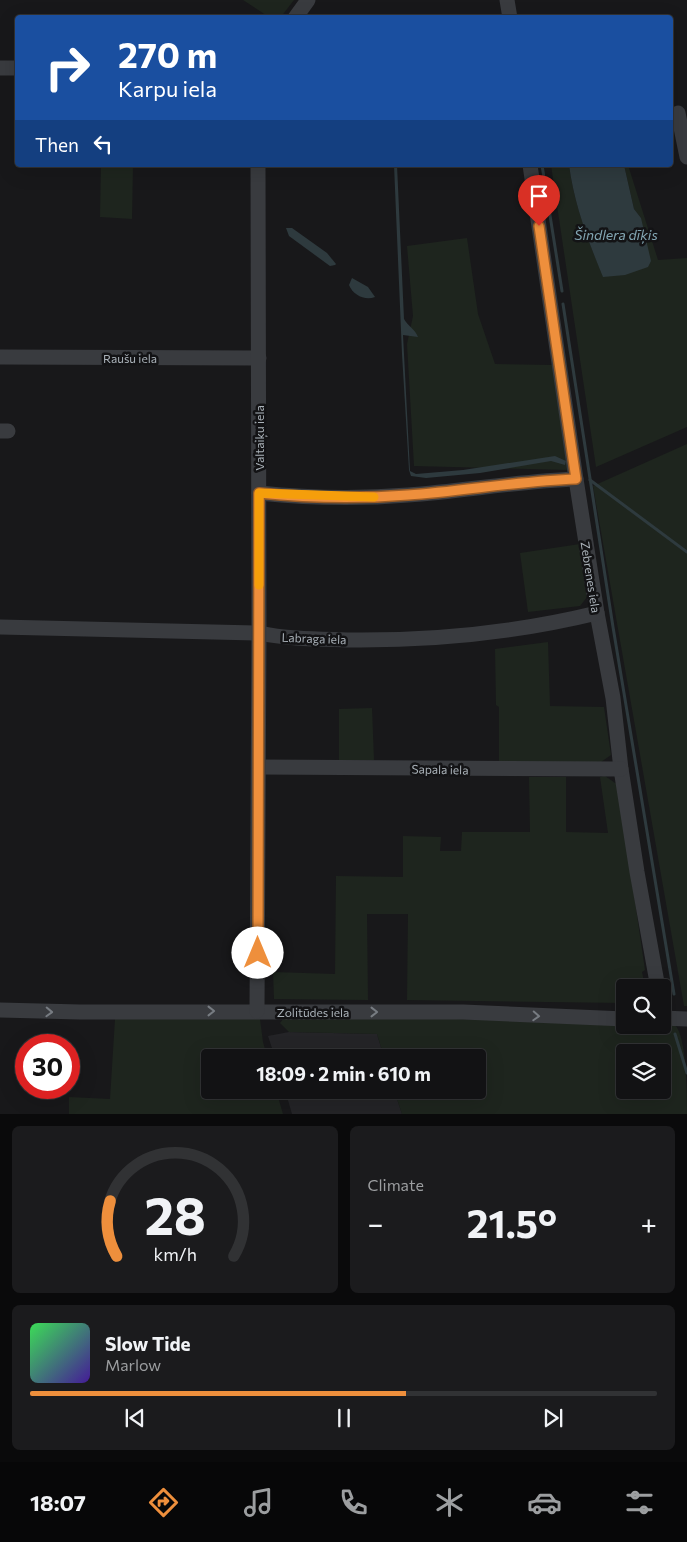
<!DOCTYPE html>
<html lang="en">
<head>
<meta charset="utf-8">
<style>
	:root { --surface:#121214; --page:#1b1b1d; --text:#f1f3f6; --muted:#9c9ea0; --line:#313234; --accent:#ee8f3c }
	body { margin:0; font-family:Commissioner,sans-serif; background:var(--page); color:var(--text); height:100vh; display:flex; flex-direction:column; font-size:19px; white-space:nowrap }
	* { box-sizing:border-box; margin:0 }
	p { font-size:16px; color:var(--muted) }
	.icon { flex:none; width:28px; height:28px; fill:none; stroke:currentColor; stroke-width:2; stroke-linecap:round; stroke-linejoin:round }
	.map { position:relative; height:1114px; overflow:hidden }
	.details { display:flex; flex-direction:column; gap:12px; padding:12px; background:#0a0a0b; flex:1 }
	.details>* { flex:none }
	.guide { position:absolute; left:15px; top:15px; width:658px; height:152px; border-radius:5px; box-shadow:0 5px 20px #0002,0 0 0 1px var(--line); background:#1a4fa0; color:#fff; overflow:hidden }
	.tools { position:absolute; left:616px; top:979px; display:grid; gap:10px }
	.tools a { display:grid; place-items:center; width:55px; height:55px; border-radius:5px; background:var(--surface); box-shadow:0 5px 20px #0002,0 0 0 1px var(--line); font-size:25px }
	.speed { position:absolute; left:15px; top:1034px; display:flex; gap:10px; font-size:25px; font-weight:700; text-align:center }
	.speed>* { display:grid; place-content:center; width:65px; height:65px; border-radius:50%; background:var(--surface); box-shadow:0 5px 20px #0002,0 0 0 1px var(--line); line-height:1 }
	.speed .limit { border:8px solid #d22; background:#fff; color:#111 }
	.pin { position:absolute; display:grid; place-items:center; width:42px; height:42px; color:#fff; margin:-51px -21px; border-radius:50% 50% 50% 0; rotate:-45deg; box-shadow:0 0 5px #0007 }
	.pin .icon { rotate:45deg }
	.me { position:absolute; width:55px; margin:-28px; rotate:0deg; stroke-linejoin:round; filter:drop-shadow(0 0 4px #0008) }
	.turn { display:flex; align-items:center; gap:18px; height:105px; padding:0 20px; font-size:22px }
	.turn .icon { width:65px; height:65px; stroke-width:2.5 }
	.turn b { display:block; font-size:35px; line-height:42px }
	.then { display:flex; align-items:center; height:48px; padding:0 20px; background:#0003; gap:10px; font-size:19px }
	.big { font-size:38px; font-weight:700; line-height:1.1 }
	.details .card { flex:1; display:flex; flex-direction:column; justify-content:center; gap:8px; min-width:0; padding:0 18px; border-radius:8px; background:var(--page) }
	.details .dial { align-items:center; gap:0 }
	.dial svg { height:130px; overflow:visible; fill:none; stroke:var(--line); stroke-width:7; stroke-linecap:round; text-anchor:middle }
	.dial text { fill:var(--text); stroke:none }
	.song { display:flex; align-items:center; gap:15px }
	.cover { width:60px; height:60px; border-radius:8px; background:linear-gradient(135deg,hsl(130 70% 55%),hsl(260 70% 35%)) }
	.played { height:5px; border-radius:2px; background:linear-gradient(90deg,var(--accent) 60%,var(--line) 60%) }
	.keys { display:flex; justify-content:space-around; direction:ltr }
	.heat { display:flex; justify-content:space-between; align-items:center; font-size:28px; direction:ltr }
	.details .tiles { flex:1; display:grid; gap:12px; grid-template-columns:1fr 1fr }
	.card:last-child { grid-column:span 2 }
	.trip { position:absolute; left:201px; top:1049px; width:285px; height:50px; border-radius:5px; background:var(--surface); box-shadow:0 5px 20px #0002,0 0 0 1px var(--line); font-weight:700; line-height:50px; text-align:center }
	.dock { display:flex; height:80px; justify-content:space-around; align-items:center; background:#070708; color:var(--muted) }
	.dock .icon { width:35px; height:35px }
	.dock .current { color:var(--accent) }
	.dock b { font-size:22px; color:var(--text) }
	.map>svg:first-child { display:block }
</style>
</head>
<body>
<div class="map">
<svg width="687" height="1115" viewBox="0 0 687 1115">
	<rect width="100%" height="100%" fill="#18181a"/>
	<g fill="#242427">
		<polygon points="289,1032 377,1034 384,1057 275,1057 268,1036"/>
		<polygon points="285,1090 394,1090 402,1114 292,1114"/>
	</g>
	<g fill="#1e251e" fill-rule="evenodd">
		<polygon points="243,0 294,0 280,18 269,17"/>
		<polygon points="101,165 133,165 132,219 100,217"/>
		<path d="M 551,165 L 569,165 C 574,203 588,241 603,276 L 641,218 L 634,209 L 624,165 L 628,165 L 658,260 L 687,258 L 687,427 L 596,467 Z"/>
		<polygon points="467,238 478,314 495,364 553,365 569,470 414,466 407,344 413,316 407,246"/>
		<polygon points="687,444 687,1006 684,1006 593,486"/>
		<polygon points="580,544 587,597 580,606 528,612 520,553"/>
		<polygon points="548,642 550,706 604,707 611,755 601,762 499,762 499,707 496,705 495,649"/>
		<polygon points="372,708 374,760 339,760 339,709"/>
		<polygon points="605,776 618,785 645,970 642,972 645,987 625,988 625,1003 407,1000 408,914 367,914 368,1000 274,999 273,972 335,974 336,876 403,877 403,836 441,837 440,851 461,851 462,832 530,832 529,777 566,777 566,832 608,833 600,777"/>
		<path d="M 351,1016 L 675,1025 C 687,1037 687,1095 687,1114 L 402,1114 L 394,1090 L 478,1090 L 478,1058 L 384,1057 L 377,1034 L 289,1032 L 280,1023 L 284,1018 ZM 625,1052 L 662,1052 L 662,1090 L 625,1090 Z"/>
		<polygon points="115,1019 260,1019 263,1042 267,1057 210,1058 210,1090 276,1090 283,1114 69,1114 69,1097 110,1099"/>
	</g>
	<g fill="#2e3a3e">
		<path d="M 394,165 L 397,165 L 404,319 C 408,326 415,329 418,337 L 403,335 L 410,471 L 416,474 L 463,470 L 555,456 L 566,461 L 565,465 L 551,461 L 480,473 L 426,478 L 411,476 L 409,470 L 402,354 Z"/>
		<path d="M 569,165 L 624,165 L 634,209 L 641,218 L 651,261 L 648,267 L 625,275 L 603,277 C 588,241 574,203 569,165 Z"/>
		<polygon points="286,228 292,228 327,253 336,264 335,265 330,266 289,236"/>
		<path d="M 352,278 L 368,287 L 375,297 C 365,301 353,295 349,285 Z"/>
	</g>
	<g fill="none" stroke-linecap="round" stroke-linejoin="round">
		<g stroke="#2e3a3e" stroke-width="3">
			<polyline points="542,165 562,291"/>
			<polyline points="563,304 613,627 674,994"/>
			<polyline points="590,480 687,552"/>
			<polyline points="675,1034 687,1073"/>
		</g>
		<g stroke="#393b3f" stroke-width="15">
			<polyline points="507,0 510,18"/>
			<polyline points="295,18 308,0"/>
			<polyline points="0,68 18,68"/>
			<polyline points="678,113 687,157"/>
			<polyline points="530,165 576,479 597,613 613,698 621,769 637,872 658,988"/>
			<polyline points="0,357 259,358"/>
			<polyline points="0,431 8,431"/>
			<path d="M 259,493 C 308,498 359,499 408,495 C 464,491 519,481 576,479"/>
			<path d="M 0,627 L 259,633 C 288,639 317,639 347,640 C 430,641 515,633 597,613"/>
			<polyline points="259,767 621,769"/>
			<polyline points="0,1010 80,1012 463,1012 625,1019"/>
			<polyline points="257,1011 259,633 258,165"/>
			<polyline points="662,1018 687,1019"/>
		</g>
	</g>
	<defs><path id="oneway-chevron" d="M-2-3.5L2.5 0L-2 3.5" fill="none" stroke-width="1.6" stroke-linecap="round" stroke-linejoin="round" transform="scale(1.25)"/></defs>
	<g stroke="#777c82">
		<use href="#oneway-chevron" transform="translate(211 1011)"/>
		<use href="#oneway-chevron" transform="translate(49 1012) rotate(2)"/>
		<use href="#oneway-chevron" transform="translate(374 1012)"/>
		<use href="#oneway-chevron" transform="translate(536 1016) rotate(3)"/>
	</g>
	<g fill="none" stroke-linecap="round" stroke-linejoin="round">
		<defs>
			<path id="route" d="M 258,953 L 259,493 C 308,498 359,499 408,495 C 464,491 519,481 576,479 L 539,226"/>
		</defs>
		<use href="#route" stroke="#9b5d27" stroke-width="12"/>
		<use href="#route" stroke="#ee8f3c" stroke-width="9"/>
		<polyline stroke="#f59e0b" stroke-width="9" points="259,585 259,493 374,497"/>
	</g>
	<g text-anchor="middle" dominant-baseline="central" stroke-width="5" stroke-linejoin="round" paint-order="stroke">
		<g font-size="12" fill="#aab2b9" stroke="#131315">
			<text x="130" y="358">Raušu iela</text>
			<text transform="translate(259 438) rotate(-90)">Valtaiķu iela</text>
			<text transform="translate(591 577) rotate(81)">Zebrenes iela</text>
			<text transform="translate(314 638) rotate(2)">Labraga iela</text>
			<text transform="translate(440 769) rotate(1)">Sapala iela</text>
			<text x="313" y="1012">Zolitūdes iela</text>
		</g>
		<g font-size="14" font-style="italic" fill="#83a6b3" stroke="#131315">
			<text x="616" y="234">Šindlera dīķis</text>
		</g>
	</g>
</svg>
<div class="tools">
<a><svg class="icon" aria-label="search" viewBox="0 0 24 24"><circle cx="10" cy="10" r="6"/><path d="M15 15l6 6"/></svg></a>
<a><svg class="icon" aria-label="layers" viewBox="0 0 24 24"><path d="M12 4l9 5-9 5-9-5zM3 14l9 5 9-5"/></svg></a>
</div>
<div class="speed"><div class="limit">30</div></div>
<div class="pin" style="left:539px;top:226px;background:#d93025"><svg class="icon" aria-label="arrive" viewBox="0 0 24 24"><path d="M6 21V4h12l-3 4 3 4H6"/></svg></div>
<svg class="me" style="left:258px;top:953px" viewBox="-20 -20 40 40"><circle r="19" fill="#fff"/><path d="M0-13L10 11 0 6-10 11z" fill="#ee8f3c"/></svg>
<div class="trip">18:09 · 2 min · 610 m</div>
<div class="guide">
<div class="turn"><svg class="icon" aria-label="right" viewBox="0 0 24 24"><path d="M7 20v-9h11M14 6l5 5-5 5"/></svg><div><b>270 m</b>Karpu iela</div></div>
<div class="then">Then<svg class="icon" aria-label="left" viewBox="0 0 24 24"><path d="M17 20v-9H6M10 6l-5 5 5 5"/></svg></div>
</div>
</div>
<section class="details">
<div class="tiles">
<div class="card dial"><svg viewBox="0 0 100 80">
<path d="M14 69A42 42 0 1 1 86 69"/>
<path d="M14 69A42 42 0 0 1 10 35" stroke="#ee8f3c"/>
<text x="50" y="56" font-size="32" font-weight="700">28</text>
<text x="50" y="72" font-size="11">km/h</text>
</svg></div>
<div class="card"><p>Climate</p>
<div class="heat"><a>−</a><b class="big">21.5°</b><a>+</a></div>
</div>
<div class="card">
<div class="song"><i class="cover"></i><div><b>Slow Tide</b><p>Marlow</p></div></div>
<div class="played"></div>
<div class="keys"><svg class="icon" aria-label="previous" viewBox="0 0 24 24"><path d="M18 5L8 12l10 7zM5 5v14"/></svg><svg class="icon" aria-label="pause" viewBox="0 0 24 24"><path d="M8 5v14M16 5v14"/></svg><svg class="icon" aria-label="next" viewBox="0 0 24 24"><path d="M6 5l10 7-10 7zM19 5v14"/></svg></div>
</div>
</div>
</section>
<nav class="dock">
<b>18:07</b>
<svg class="icon current" aria-label="directions" viewBox="0 0 24 24"><path d="M12 3l9 9-9 9-9-9zM9 14v-3h6M13 9l2 2-2 2"/></svg>
<svg class="icon" aria-label="music" viewBox="0 0 24 24"><path d="M9 18V5l10-2v13"/><circle cx="6" cy="18" r="3"/><circle cx="16" cy="16" r="3"/></svg>
<svg class="icon" aria-label="phone" viewBox="0 0 24 24"><path d="M5 4h4l2 5-3 2q2 4 5 5l2-3 5 2v4C11 20 4 13 5 4z"/></svg>
<svg class="icon" aria-label="climate" viewBox="0 0 24 24"><path d="M12 3v18M4 7l16 10M4 17L20 7"/></svg>
<svg class="icon" aria-label="car" viewBox="0 0 24 24"><path d="M5 17H2v-5l4-1 3-4h7l3 4 3 1v5h-3M9 17h6M6 11h13"/><circle cx="7" cy="17" r="2"/><circle cx="17" cy="17" r="2"/></svg>
<svg class="icon" aria-label="filters" viewBox="0 0 24 24"><path d="M4 7h16M4 17h16"/><circle cx="9" cy="7" r="2"/><circle cx="15" cy="17" r="2"/></svg>
</nav>
</body>
</html>
